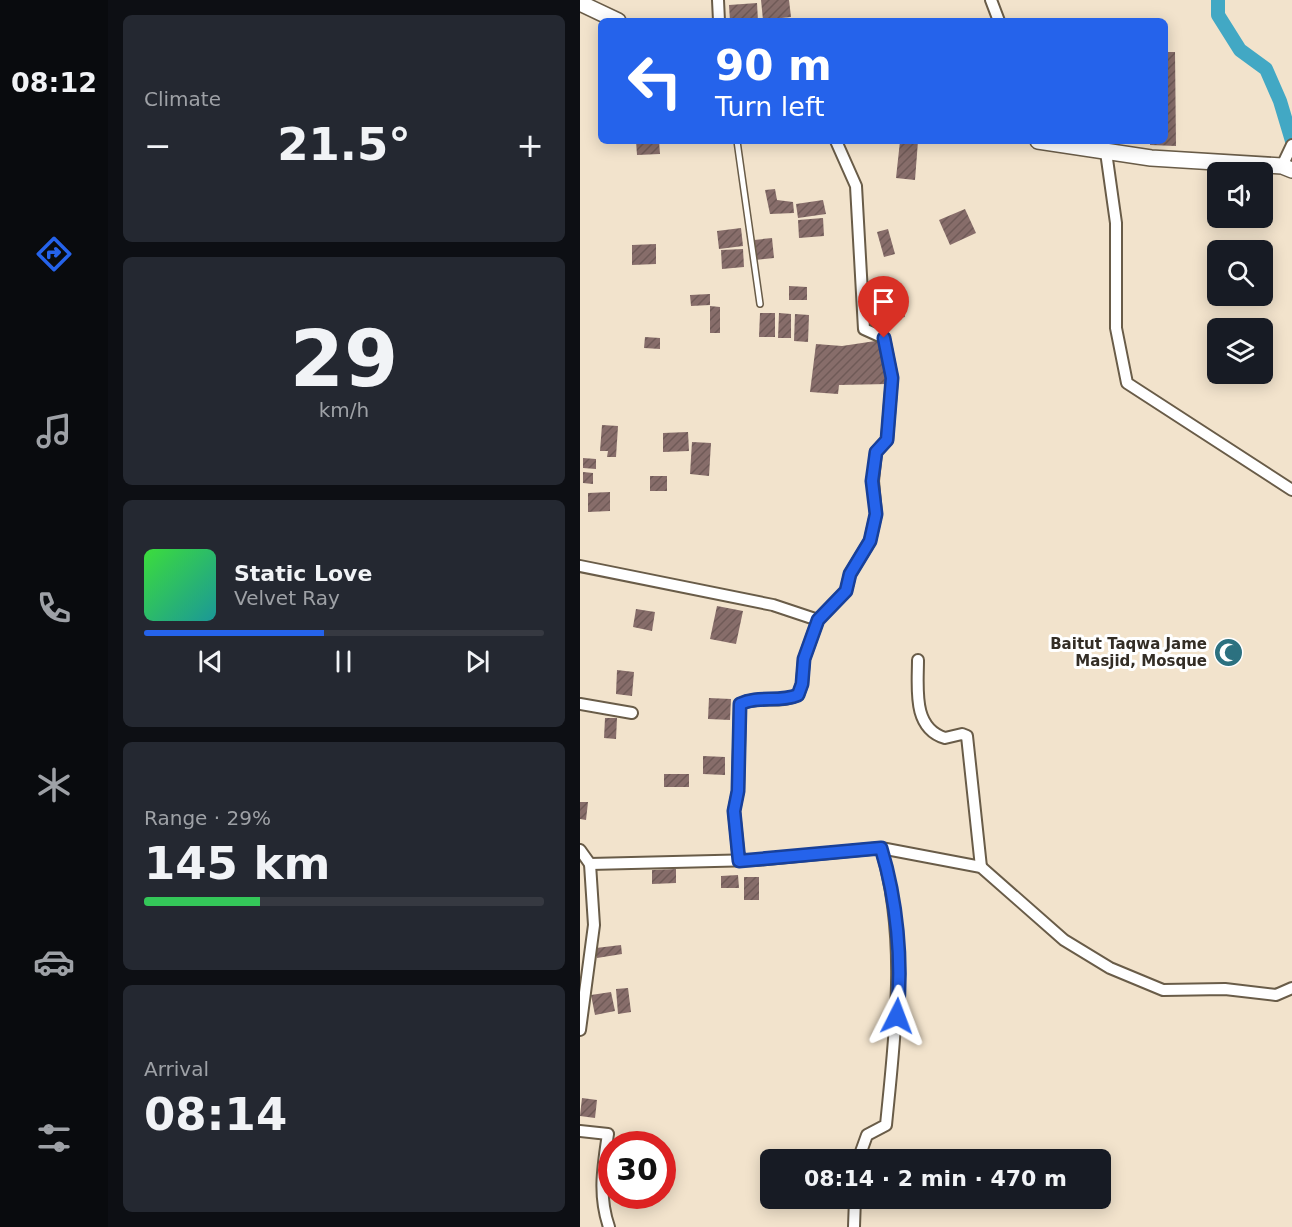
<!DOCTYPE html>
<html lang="en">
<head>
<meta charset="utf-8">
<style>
	:root { --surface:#171b24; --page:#242831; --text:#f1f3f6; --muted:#9ea1a6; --line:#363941; --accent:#2563eb }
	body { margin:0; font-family:"DejaVu Sans",sans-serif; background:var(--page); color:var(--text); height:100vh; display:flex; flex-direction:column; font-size:22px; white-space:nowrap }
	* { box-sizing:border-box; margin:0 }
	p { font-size:20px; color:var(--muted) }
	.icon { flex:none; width:33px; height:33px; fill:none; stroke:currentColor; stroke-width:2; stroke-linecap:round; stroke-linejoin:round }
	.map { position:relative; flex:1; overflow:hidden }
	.details { display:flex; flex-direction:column; gap:15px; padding:15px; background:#0d0f14; width:472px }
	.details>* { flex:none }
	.banner { position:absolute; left:18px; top:18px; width:570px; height:126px; border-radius:9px; box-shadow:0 3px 15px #0003; background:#2563eb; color:#fff; overflow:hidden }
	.controls { position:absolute; left:627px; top:162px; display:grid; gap:12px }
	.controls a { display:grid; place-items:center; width:66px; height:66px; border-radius:9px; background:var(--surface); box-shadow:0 3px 15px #0003; font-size:30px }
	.speed { position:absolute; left:18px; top:1131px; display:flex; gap:12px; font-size:30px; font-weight:700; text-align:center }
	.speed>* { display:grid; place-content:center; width:78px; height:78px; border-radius:50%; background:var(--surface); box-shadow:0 3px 15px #0003; line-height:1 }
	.speed .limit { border:9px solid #d22; background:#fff; color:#111 }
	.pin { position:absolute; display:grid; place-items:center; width:51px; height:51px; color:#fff; margin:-62px -26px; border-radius:50% 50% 50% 0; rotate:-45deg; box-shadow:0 0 6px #0007 }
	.pin .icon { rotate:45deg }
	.me { position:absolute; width:66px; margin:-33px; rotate:3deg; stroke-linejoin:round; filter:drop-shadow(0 0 4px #0008) }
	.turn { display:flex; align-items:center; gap:21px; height:126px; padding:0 18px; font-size:27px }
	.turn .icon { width:78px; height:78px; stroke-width:2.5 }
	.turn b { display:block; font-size:42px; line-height:51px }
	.big { font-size:45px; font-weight:600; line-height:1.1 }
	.details .tile { flex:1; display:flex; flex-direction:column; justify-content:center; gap:9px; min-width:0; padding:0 21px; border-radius:9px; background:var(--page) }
	.details .dial { align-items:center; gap:0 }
	.dial b { font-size:78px; line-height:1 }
	.song { display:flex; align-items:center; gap:18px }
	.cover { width:72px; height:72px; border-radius:9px; background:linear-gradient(135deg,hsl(120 70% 55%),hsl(180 70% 35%)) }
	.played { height:6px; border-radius:3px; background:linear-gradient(90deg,var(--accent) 45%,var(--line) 45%) }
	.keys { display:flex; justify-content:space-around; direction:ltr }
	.heat { display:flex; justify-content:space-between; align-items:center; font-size:33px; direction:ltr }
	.charge { height:9px; border-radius:4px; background:linear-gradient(90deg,#34c759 29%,var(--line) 0) }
	.trip { position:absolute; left:180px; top:1149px; width:351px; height:60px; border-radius:9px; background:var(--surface); box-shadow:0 3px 15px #0003; font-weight:600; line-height:60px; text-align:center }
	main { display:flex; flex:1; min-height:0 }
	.dock { display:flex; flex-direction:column; width:108px; justify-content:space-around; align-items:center; background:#090b0e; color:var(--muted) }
	.dock .icon { width:42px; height:42px }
	.dock .active { color:var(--accent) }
	.dock b { font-size:27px; color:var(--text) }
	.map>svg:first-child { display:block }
</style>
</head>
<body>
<main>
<nav class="dock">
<b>08:12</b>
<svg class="icon active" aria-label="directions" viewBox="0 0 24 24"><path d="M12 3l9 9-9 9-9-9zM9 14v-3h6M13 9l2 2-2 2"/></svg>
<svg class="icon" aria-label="music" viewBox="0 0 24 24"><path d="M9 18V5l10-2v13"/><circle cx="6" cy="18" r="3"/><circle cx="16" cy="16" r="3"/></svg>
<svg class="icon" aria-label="phone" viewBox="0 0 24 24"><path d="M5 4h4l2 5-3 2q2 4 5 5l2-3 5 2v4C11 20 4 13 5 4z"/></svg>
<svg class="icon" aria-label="climate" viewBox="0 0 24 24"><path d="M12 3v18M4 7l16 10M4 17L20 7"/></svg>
<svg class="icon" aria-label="car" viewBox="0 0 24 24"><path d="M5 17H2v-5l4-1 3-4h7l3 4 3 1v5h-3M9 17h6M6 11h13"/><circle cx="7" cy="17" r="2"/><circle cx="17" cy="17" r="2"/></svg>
<svg class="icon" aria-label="filters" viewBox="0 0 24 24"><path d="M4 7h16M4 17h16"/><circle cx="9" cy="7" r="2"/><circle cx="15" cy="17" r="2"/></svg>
</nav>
<section class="details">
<div class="tile"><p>Climate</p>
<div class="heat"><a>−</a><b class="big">21.5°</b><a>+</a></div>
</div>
<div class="tile dial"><b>29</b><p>km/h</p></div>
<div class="tile">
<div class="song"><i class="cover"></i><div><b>Static Love</b><p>Velvet Ray</p></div></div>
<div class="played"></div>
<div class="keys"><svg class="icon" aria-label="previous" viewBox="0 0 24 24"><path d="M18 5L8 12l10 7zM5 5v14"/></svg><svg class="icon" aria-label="pause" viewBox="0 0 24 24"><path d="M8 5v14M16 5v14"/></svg><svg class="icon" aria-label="next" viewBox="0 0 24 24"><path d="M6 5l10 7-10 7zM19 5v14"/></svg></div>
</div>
<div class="tile"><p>Range · 29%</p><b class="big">145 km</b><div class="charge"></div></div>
<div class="tile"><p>Arrival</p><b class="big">08:14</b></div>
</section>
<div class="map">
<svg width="712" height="1227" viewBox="0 0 712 1227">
	<defs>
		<pattern id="building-hatch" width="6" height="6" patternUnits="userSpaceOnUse" patternTransform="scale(1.5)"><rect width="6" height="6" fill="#876d6a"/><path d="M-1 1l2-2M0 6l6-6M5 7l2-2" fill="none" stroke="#6f5a57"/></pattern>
	</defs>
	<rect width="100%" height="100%" fill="#f2e3cc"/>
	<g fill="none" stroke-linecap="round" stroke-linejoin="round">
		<polyline stroke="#42a8c4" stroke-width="14" points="638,0 638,15 660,50 686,69 700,101 712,141"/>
	</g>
	<g fill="url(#building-hatch)">
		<polygon points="181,0 209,0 211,17 183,20"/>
		<polygon points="177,3 178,21 150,21 149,5"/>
		<polygon points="585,52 595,52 596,146 570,145 570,141 585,141"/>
		<polygon points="56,141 79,141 80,154 57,155"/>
		<polygon points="320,141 338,141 335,180 316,178"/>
		<polygon points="195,189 197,200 213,202 214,213 190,214 185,190"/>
		<polygon points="243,200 246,214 218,218 216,204"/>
		<polygon points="385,209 396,233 370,245 359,220"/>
		<polygon points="243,218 244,236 219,238 218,220"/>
		<polygon points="161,228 163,246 139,249 137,231"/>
		<polygon points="308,229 315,254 304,257 297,232"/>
		<polygon points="192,238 194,258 175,260 174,240"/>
		<polygon points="76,244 76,264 52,265 52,245"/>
		<polygon points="163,249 164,267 142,269 141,250"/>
		<polygon points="209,286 227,287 227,300 209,300"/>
		<polygon points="130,294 130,305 111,306 110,295"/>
		<polygon points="321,296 325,317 289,324 285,304"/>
		<polygon points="130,306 140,307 140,333 130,333"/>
		<polygon points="180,313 195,313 195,337 179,337"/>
		<polygon points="199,313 211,314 211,338 198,338"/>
		<polygon points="215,314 229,315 228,342 214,341"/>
		<polygon points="65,337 80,338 80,349 64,348"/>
		<polygon points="302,340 308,384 259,385 258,394 230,392 236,344 262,346"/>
		<polygon points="22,425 38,426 36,457 27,457 28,451 20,451"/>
		<polygon points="108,432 109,451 83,452 83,433"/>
		<polygon points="112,442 131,443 129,476 110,474"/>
		<polygon points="3,458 16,459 16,469 3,468"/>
		<polygon points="3,472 13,473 13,484 3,483"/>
		<rect x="70" y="476" width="17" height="15"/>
		<polygon points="30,492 30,511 8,512 8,493"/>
		<polygon points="137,606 163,611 156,644 130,639"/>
		<polygon points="56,609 75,612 72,631 53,627"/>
		<polygon points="37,670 54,672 52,696 36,694"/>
		<polygon points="129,698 151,699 150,720 128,719"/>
		<polygon points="25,718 37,718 36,739 24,738"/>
		<polygon points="123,756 145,757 145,775 123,774"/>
		<rect x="84" y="774" width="25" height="13"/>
		<polygon points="0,802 8,802 6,820 0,819"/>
		<polygon points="96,869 96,883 72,884 72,870"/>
		<polygon points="158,875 159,888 141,888 141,876"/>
		<rect x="164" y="877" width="15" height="23"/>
		<polygon points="41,945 42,954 17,958 16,948"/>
		<polygon points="48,988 51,1012 38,1014 36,989"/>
		<polygon points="31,992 35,1011 15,1015 11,995"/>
		<polygon points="2,1098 17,1100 15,1118 0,1116"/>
	</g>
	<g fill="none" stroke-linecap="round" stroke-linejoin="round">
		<defs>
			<polyline id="service" points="157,141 180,304"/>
			<g id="minor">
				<polyline points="138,0 139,21"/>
				<polyline points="411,0 419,21"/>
				<polyline points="526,152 536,223 536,328 547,383 712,490"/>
				<polyline points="702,166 712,145"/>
				<polyline points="0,566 193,605 238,620"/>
				<path d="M 338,660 C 338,688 332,728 365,738 L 382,734 L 387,736 L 401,867"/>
				<polyline points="0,704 52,713"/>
				<polyline points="0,850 10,864 176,860 301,848 401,867 484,940 530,968 583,990 645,989 696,995 712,988"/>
				<path d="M 159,861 L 154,811 L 158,791 L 160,704 C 178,695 200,704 218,695 L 222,684 L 224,659 L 238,620 L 266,591 L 270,574 L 290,541 L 296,514 L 293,481 L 296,452 L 307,440 L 312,378 L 304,338 L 284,329 L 276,186 L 256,141"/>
				<polyline points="0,1030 14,925 10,864"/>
				<path d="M 0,1131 L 28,1134 C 23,1167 18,1195 29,1227"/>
				<path d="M 278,1160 L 287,1135 L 306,1125 C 315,1033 328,939 301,848"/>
				<polyline points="274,1227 275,1198"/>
			</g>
			<g id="secondary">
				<polyline points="0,3 38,21"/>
				<polyline points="458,141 571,158 702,166 712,170"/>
			</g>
		</defs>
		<use href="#service" stroke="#695c48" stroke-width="8"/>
		<use href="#minor" stroke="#695c48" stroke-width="14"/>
		<use href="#secondary" stroke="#695c48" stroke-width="18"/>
		<use href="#service" stroke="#fff" stroke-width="5"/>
		<use href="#minor" stroke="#fff" stroke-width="10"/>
		<use href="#secondary" stroke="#fff" stroke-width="15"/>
	</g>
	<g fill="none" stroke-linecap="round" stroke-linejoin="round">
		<defs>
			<path id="route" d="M 304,338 L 312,378 L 307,440 L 296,452 L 292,481 L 296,514 L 290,541 L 270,574 L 266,591 L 238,620 L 224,659 L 222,684 L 218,695 C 199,703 178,695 160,704 L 158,791 L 154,811 L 159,861 L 301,848 C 317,900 323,962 317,1016"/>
		</defs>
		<use href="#route" stroke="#184099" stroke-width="15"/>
		<use href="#route" stroke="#2563eb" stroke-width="10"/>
	</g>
	<defs>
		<symbol id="mosque-disc" viewBox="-11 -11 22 22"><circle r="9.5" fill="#2c7180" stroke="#fff"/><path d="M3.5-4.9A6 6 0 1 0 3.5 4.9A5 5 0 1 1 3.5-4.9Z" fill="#fff"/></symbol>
	</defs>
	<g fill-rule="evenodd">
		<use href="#mosque-disc" x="632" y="636" width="33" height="33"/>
	</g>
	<g text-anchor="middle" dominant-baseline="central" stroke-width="6" stroke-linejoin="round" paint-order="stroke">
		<g font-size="15" font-weight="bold" fill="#332d25" stroke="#fff" text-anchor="end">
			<text x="627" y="644">Baitut Taqwa Jame<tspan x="627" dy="17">Masjid, Mosque</tspan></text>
		</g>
	</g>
</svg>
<div class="controls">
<a><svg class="icon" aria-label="sound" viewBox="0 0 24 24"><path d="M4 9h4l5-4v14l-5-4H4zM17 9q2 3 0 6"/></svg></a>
<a><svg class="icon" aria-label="search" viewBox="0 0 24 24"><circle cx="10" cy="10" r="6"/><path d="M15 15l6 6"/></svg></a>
<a><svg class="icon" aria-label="layers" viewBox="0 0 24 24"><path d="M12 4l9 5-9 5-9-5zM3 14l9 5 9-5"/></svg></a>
</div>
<div class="speed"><div class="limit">30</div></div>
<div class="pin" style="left:304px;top:338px;background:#d93025"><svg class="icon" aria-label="arrive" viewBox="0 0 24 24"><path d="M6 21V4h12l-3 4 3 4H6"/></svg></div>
<svg class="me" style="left:317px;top:1016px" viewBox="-20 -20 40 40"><path d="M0-17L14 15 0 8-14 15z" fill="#2563eb" stroke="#fff" stroke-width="4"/></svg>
<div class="trip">08:14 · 2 min · 470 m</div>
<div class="banner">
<div class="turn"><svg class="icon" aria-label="left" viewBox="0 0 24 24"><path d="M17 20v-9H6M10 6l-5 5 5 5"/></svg><div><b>90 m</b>Turn left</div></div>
</div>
</div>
</main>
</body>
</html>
